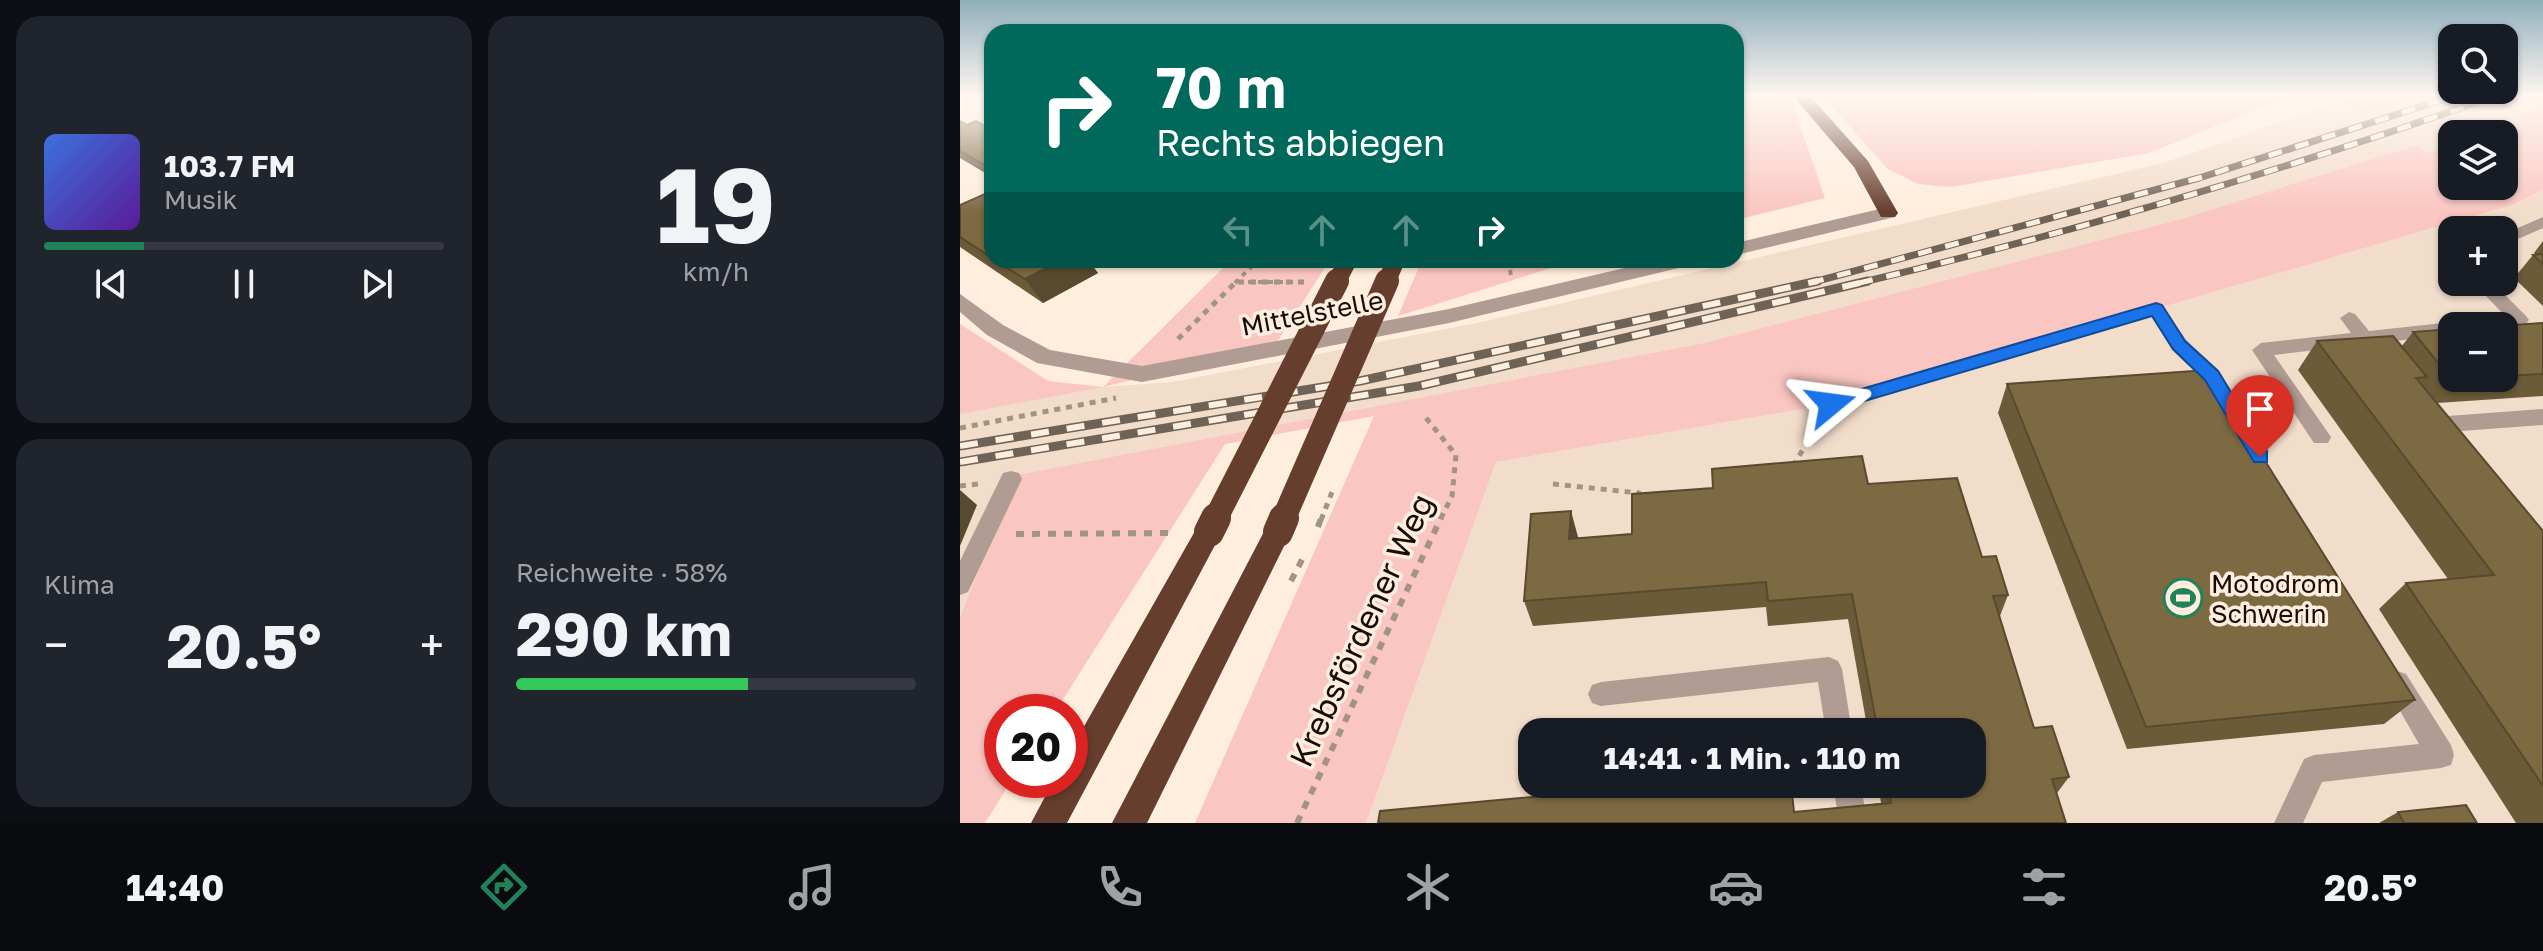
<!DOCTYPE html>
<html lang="de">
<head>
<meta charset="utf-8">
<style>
	:root { --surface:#171b24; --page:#20242c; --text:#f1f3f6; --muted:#9ea1a6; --line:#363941; --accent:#218159 }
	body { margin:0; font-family:"Golos Text",sans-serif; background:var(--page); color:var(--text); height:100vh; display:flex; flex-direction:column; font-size:30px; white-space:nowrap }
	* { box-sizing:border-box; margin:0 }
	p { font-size:26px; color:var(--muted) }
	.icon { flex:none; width:44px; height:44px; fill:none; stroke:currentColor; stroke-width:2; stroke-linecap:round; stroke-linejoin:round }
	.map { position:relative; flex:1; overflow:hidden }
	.panel { display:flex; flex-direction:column; gap:16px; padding:16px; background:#0d0f14; width:960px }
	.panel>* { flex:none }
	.hud { position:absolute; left:24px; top:24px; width:760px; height:244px; border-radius:24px; box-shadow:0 2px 6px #0004; background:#00695c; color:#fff; overflow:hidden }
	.fabs { position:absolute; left:1478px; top:24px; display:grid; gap:16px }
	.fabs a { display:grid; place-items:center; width:80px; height:80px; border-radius:16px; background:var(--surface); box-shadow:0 2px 6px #0004; font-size:40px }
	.speed { position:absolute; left:24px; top:694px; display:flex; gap:16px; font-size:40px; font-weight:700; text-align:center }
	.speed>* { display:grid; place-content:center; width:104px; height:104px; border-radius:50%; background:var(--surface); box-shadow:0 2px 6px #0004; line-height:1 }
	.speed .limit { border:12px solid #d22; background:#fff; color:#111 }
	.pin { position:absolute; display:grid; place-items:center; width:68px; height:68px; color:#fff; margin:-82px -34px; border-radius:50% 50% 50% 0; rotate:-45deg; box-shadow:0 0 8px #0007 }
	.pin .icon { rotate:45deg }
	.me { position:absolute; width:88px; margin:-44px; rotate:74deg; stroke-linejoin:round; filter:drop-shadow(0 0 6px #0008) }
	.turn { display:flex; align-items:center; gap:28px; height:168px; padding:0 40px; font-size:36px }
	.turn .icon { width:104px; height:104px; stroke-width:2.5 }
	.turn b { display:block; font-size:56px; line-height:68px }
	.lanes { display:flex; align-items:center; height:76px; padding:0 40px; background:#0003; justify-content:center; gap:40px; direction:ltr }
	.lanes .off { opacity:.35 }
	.big { font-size:60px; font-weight:700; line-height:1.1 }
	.panel .tile { flex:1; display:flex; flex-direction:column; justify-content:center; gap:12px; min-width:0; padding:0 28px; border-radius:24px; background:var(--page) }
	.panel .dial { align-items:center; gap:0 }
	.dial b { font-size:104px; line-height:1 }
	.song { display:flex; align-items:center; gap:24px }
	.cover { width:96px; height:96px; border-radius:12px; background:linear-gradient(135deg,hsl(220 70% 55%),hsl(270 70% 35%)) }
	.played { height:8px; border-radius:4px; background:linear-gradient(90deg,var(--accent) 25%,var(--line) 25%) }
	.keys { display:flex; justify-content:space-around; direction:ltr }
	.heat { display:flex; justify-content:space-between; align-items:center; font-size:44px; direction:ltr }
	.charge { height:12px; border-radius:6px; background:linear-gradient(90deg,#34c759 58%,var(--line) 0) }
	.panel .tiles { flex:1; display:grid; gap:16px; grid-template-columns:repeat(2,1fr) }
	.trip { position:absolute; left:558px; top:718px; width:468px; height:80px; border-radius:24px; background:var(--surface); box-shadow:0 2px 6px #0004; font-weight:700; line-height:80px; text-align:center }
	.dock { display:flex; height:128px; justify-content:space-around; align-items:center; background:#090b0e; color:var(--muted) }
	.dock .icon { width:56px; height:56px }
	.dock .active { color:var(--accent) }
	.dock b { font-size:36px; color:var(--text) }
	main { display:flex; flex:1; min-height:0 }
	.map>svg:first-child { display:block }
</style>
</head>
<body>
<main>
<section class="panel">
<div class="tiles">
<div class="tile">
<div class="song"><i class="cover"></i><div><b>103.7 FM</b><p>Musik</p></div></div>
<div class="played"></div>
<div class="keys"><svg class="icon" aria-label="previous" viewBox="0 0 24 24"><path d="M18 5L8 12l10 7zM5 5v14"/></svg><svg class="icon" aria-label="pause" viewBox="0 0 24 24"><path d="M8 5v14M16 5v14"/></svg><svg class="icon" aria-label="next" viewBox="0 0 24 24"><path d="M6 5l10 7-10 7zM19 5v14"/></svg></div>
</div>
<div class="tile dial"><b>19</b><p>km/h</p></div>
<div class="tile"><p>Klima</p>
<div class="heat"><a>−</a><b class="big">20.5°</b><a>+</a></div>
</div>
<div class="tile"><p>Reichweite · 58%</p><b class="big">290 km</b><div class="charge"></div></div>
</div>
</section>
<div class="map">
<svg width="1583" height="823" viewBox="0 0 1583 823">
	<rect width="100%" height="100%" fill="#ffeddd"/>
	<g fill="#f2dcca" fill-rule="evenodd">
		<polygon points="1460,96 1583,96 1583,107 1517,134 1492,134 1492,144 1470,153 1456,145 1225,218 744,343 57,475 0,617 0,409 143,387 213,382 517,323 1203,163 1381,101 1404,114"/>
		<path d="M 1583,189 L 1583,823 L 406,823 L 536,462 L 871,404 L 1555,204 ZM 1492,230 L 1544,230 L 1544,282 L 1492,282 ZM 1492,326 L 1544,326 L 1544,378 L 1492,378 ZM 572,732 L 1012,732 L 1012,784 L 572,784 Z"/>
	</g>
	<g fill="#fac6c1">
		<polygon points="776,96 830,96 865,198 776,220"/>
		<polygon points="862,96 1331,96 1189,153 991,187 958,184 928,169"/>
		<polygon points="1374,96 1460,96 1404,114"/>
		<polygon points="1583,107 1583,189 1555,204 871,404 536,462 406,823 235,823 414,416 265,444 95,712 42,712 42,780 52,780 25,823 0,823 0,617 57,475 744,343 1225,218 1456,145 1470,153 1492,144 1492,186 1544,186 1544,134 1517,134"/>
		<polygon points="271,260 370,260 315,345 143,387 0,414 0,324 88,381 143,387"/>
		<polygon points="462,260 617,260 438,316"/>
	</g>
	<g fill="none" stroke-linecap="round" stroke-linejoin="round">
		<g stroke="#a29387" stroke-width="4" stroke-dasharray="5 5" stroke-linecap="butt">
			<polyline points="549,260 551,277"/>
			<polyline points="278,282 344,282"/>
			<polyline points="275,283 298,260"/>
		</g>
		<g stroke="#a29387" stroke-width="5" stroke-dasharray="6 6" stroke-linecap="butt">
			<polyline points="278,282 344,282"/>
			<polyline points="218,339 277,281"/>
			<polyline points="466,418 496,455 492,496 480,520"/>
			<polyline points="0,428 156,398"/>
			<polyline points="833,466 859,423"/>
			<polyline points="593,484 679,493 679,498"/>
			<polyline points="0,486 18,484"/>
		</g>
		<g stroke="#a29387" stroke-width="6" stroke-dasharray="8 8" stroke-linecap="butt">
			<polyline points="56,534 214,533"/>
			<polyline points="331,581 345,554"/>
			<polyline points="337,823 481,518"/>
		</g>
		<g fill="#b19c93" fill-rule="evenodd">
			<polygon points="1583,217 1583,228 1544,245 1544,234"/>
			<polygon points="1513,282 1532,282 1566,316 1569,320 1566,324 1544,328 1504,326 1513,320 1545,316"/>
			<polygon points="1196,303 1202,305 1226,340 1258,370 1271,392 1268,397 1254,397 1244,380 1212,350 1192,316 871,411 861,404 871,397"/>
			<polygon points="1389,312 1395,314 1409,331 1492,322 1500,326 1492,326 1492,334 1419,343 1431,360 1422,367 1415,365 1400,345 1314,355 1371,437 1368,443 1354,443 1292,350 1301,343 1391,333 1380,318"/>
			<polygon points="1583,409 1583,425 1474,433 1467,430 1464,425 1467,420 1474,417"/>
			<polygon points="51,471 59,473 62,479 8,592 0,595 0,561 43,473"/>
			<polygon points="869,657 878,661 882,669 892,732 866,732 858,682 641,706 632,703 628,694 632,685 641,682"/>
			<polygon points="1437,671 1446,674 1491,745 1494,755 1491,765 1481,768 1362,782 1343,823 1314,823 1344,759 1354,755 1459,744 1424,683 1428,674"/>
			<polygon points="873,784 901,784 907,823 879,823"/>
		</g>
		<g fill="#b19c93" fill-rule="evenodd">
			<polygon points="928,207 935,209 938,213 935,217 776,255 776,243"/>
			<polygon points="699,260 737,260 727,266 489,323 182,382 77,363 27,335 0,312 0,294 43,325 90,350 182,366 489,309"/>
		</g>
		<g fill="#653e2d" fill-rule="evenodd">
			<polygon points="833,96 850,96 908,161 938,213 935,217 921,217 894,167"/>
			<polygon points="249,521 259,524 262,532 107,823 71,823 94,780 110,780 110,751 239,524"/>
			<polygon points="318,521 328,524 331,532 187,823 152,823 308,524"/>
		</g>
		<defs>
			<g id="rail-far1">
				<polyline points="850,283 1239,178 1494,96"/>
				<path d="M 899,283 C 1115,232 1326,170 1535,96"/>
			</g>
			<g id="rail">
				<polyline points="0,446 400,381 858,281"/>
				<polyline points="0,462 459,386 908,281"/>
			</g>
		</defs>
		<use href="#rail-far1" stroke="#6f6257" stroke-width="7"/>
		<use href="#rail" stroke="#6f6257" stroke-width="9"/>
		<use href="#rail-far1" stroke="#ffeddd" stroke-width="5" stroke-dasharray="14" stroke-linecap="butt"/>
		<use href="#rail" stroke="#ffeddd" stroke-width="6" stroke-dasharray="18" stroke-linecap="butt"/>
		<polyline stroke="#a29387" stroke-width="5" stroke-dasharray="6 6" stroke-linecap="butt" points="361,520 372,492"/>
		<polyline stroke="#a29387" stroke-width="6" stroke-dasharray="8 8" stroke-linecap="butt" points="358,527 361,518"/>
		<g stroke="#653e2d" stroke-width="18">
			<polyline points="376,283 388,260"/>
			<polyline points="426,283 436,260"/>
		</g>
		<g stroke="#653e2d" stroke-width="24">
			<polyline points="255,520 377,281"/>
			<polyline points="323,520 427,281"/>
		</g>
		<g stroke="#653e2d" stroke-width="30">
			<polyline points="249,532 256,518"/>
			<polyline points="318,532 324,518"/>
		</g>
	</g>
	<g fill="#6c5b39">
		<polygon points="0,121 7,125 32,130 32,177 0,158"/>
		<polygon points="32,196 32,260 128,260 138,273 83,303 0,247 0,205"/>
		<polygon points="1583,241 1583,306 1554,278 1573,255 1576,255 1574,253"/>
		<polygon points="1583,323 1583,396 1477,403 1583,531 1583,823 1556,823 1419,609 1446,583 1488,579 1338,370 1357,341 1441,347 1453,332 1492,378 1544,378 1544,326"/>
		<polygon points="1047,384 1455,700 1424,724 1167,749 1038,413"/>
		<polygon points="908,484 1022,557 1048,595 1040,616 1074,728 1109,777 1097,793 834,812 921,803 918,784 1012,784 1012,732 908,732 888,619 808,626 806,607 573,626 564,601 618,538 672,534"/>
		<polygon points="1438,812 1517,823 1419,823"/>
	</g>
	<g fill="#584a2e">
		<polygon points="102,260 128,260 138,273 83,303 65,279"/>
		<polygon points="0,490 17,505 0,546"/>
		<polygon points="611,511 618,537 616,565 609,539"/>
	</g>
	<g fill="#7e6a42" stroke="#584a2e" stroke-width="2">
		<polygon points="0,121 7,125 16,121 32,130 32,169 0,151"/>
		<polygon points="27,193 32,196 32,258 0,237 0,205"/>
		<polygon points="1583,254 1583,264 1573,255"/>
		<polygon points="35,260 102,260 65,279"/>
		<polygon points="1583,323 1583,374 1544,376 1544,326 1539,326"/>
		<polygon points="1492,329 1492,378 1518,378 1492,380 1453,332"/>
		<polygon points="1433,336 1467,377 1456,378 1583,531 1583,786 1446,583 1534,575 1357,341"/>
		<polygon points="1248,370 1455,700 1186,727 1047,384"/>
		<polygon points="902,456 908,484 997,478 1022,557 1036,556 1048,595 1033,596 1074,728 1092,726 1109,777 1092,779 1106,823 418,823 420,811 713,784 831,784 834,812 931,803 928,784 1012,784 1012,732 918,732 892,594 808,601 806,582 564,601 571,514 611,511 609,539 672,534 672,494 753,488 752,469"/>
		<polygon points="1506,805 1517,823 1444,823 1438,812"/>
	</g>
	<linearGradient id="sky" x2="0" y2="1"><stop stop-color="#8faebb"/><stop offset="0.45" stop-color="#fff7f0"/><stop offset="1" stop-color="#fff7f0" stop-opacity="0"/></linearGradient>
	<rect width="1583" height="212" fill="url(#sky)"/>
	<polygon fill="#1a73e8" stroke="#114b97" stroke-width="2" points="1196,303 1202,305 1225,341 1258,371 1307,451 1307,462 1294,462 1245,380 1213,349 1192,316 871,411 862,404 871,398"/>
	<defs>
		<symbol id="stadium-ring" viewBox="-11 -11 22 22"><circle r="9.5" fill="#ffeddd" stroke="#218159" stroke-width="1.5"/><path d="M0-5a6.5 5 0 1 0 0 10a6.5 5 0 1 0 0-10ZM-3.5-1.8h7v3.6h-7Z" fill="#218159"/></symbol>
	</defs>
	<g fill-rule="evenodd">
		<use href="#stadium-ring" x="1201" y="576" width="44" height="44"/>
	</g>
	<g text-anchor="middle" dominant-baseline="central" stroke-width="7" stroke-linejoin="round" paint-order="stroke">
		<g font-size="26" fill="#160c04" stroke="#ffeddd">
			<text transform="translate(352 313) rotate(-11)">Mittelstelle</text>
		</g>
		<g font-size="26" fill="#160c04" stroke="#ffeddd" text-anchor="start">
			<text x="1251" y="583">Motodrom<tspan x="1251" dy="30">Schwerin</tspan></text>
		</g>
		<g font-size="32" fill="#160c04" stroke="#ffeddd">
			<text transform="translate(401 630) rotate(-65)">Krebsfördener Weg</text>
		</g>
	</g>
</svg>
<div class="fabs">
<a><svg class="icon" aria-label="search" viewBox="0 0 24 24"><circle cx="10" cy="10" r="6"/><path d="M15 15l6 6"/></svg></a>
<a><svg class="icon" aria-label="layers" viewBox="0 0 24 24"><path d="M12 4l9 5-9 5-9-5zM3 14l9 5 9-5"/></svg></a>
<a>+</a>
<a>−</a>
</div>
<div class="speed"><div class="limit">20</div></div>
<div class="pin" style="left:1300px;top:457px;background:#d93025"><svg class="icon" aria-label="arrive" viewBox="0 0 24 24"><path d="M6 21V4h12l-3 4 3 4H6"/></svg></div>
<svg class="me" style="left:871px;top:404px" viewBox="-20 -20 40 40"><path d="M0-17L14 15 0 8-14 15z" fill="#1a73e8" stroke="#fff" stroke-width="4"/></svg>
<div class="trip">14:41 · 1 Min. · 110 m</div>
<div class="hud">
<div class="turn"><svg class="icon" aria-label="right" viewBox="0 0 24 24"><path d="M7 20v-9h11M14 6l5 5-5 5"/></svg><div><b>70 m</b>Rechts abbiegen</div></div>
<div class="lanes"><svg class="icon off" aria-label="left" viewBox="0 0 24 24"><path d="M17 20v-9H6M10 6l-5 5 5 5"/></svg><svg class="icon off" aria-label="ahead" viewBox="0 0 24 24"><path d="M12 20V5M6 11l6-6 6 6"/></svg><svg class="icon off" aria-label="ahead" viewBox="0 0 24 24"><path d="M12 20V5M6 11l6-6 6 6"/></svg><svg class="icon" aria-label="right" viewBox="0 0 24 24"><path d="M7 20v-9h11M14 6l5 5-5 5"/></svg></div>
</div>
</div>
</main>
<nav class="dock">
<b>14:40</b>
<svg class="icon active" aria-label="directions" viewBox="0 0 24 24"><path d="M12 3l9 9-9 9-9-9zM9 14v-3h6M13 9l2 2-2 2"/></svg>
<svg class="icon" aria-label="music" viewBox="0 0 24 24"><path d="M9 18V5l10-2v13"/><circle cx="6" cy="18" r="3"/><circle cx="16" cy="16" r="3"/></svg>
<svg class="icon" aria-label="phone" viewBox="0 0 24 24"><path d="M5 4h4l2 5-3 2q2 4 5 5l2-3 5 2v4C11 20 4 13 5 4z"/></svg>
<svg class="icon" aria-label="climate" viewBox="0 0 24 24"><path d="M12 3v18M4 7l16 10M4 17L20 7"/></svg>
<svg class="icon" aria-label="car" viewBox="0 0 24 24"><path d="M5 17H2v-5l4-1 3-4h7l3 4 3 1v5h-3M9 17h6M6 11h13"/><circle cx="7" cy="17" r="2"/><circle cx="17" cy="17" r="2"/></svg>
<svg class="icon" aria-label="filters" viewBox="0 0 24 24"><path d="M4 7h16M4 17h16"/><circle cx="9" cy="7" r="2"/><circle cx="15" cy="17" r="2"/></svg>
<b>20.5°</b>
</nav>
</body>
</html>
